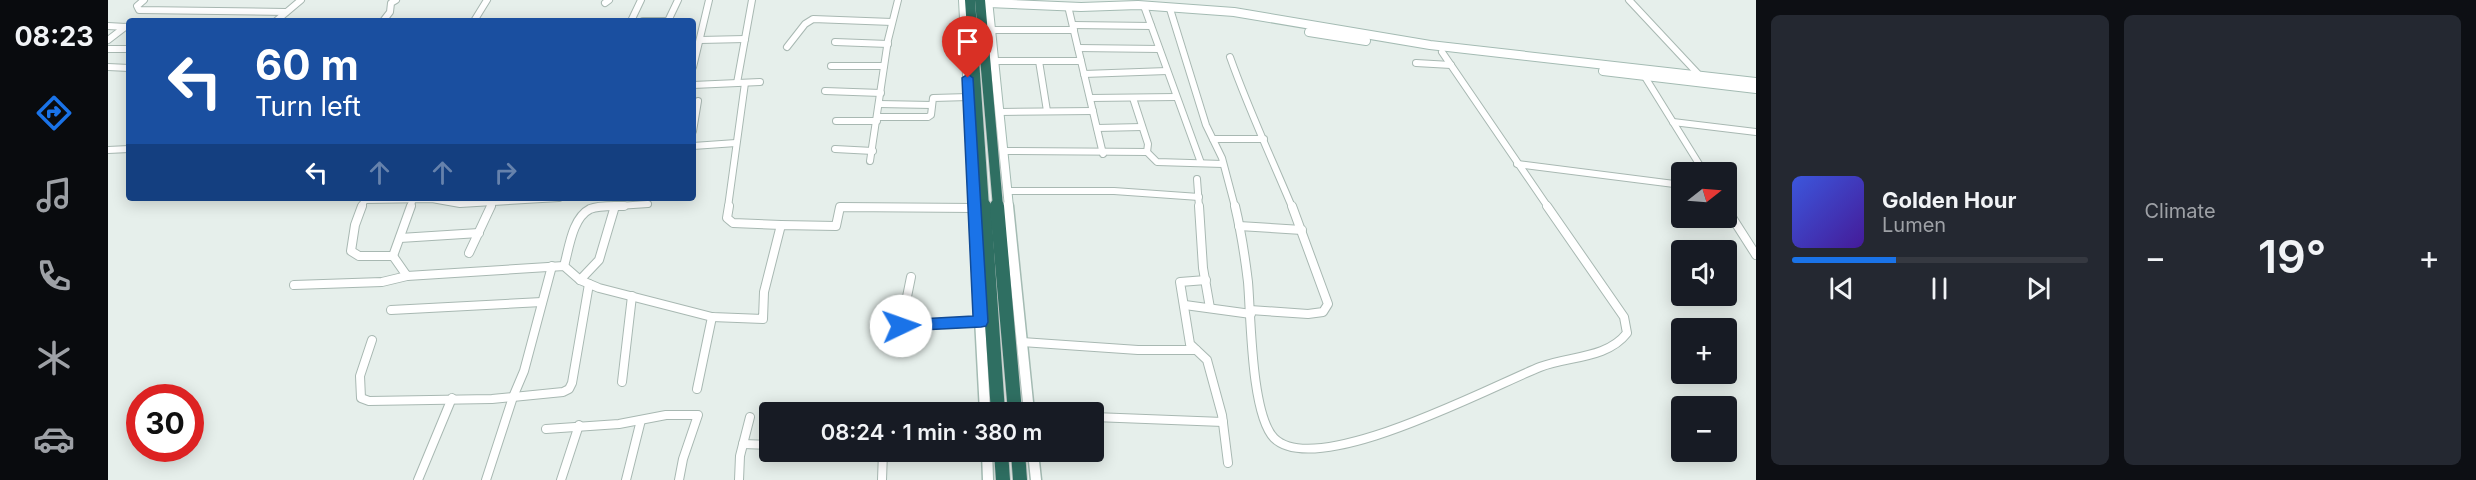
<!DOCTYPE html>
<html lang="en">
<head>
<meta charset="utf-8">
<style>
	:root { --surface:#171b24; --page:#242831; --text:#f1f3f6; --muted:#9ea1a6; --line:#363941; --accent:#1a73e8 }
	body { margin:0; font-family:Inter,sans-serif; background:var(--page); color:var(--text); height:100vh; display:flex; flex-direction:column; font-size:22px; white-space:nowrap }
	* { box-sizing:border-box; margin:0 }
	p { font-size:20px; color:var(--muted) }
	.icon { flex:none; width:33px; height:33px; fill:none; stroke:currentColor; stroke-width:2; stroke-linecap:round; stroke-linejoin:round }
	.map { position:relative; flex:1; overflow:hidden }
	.sheet { display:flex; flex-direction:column; gap:15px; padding:15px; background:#0d0f14; width:720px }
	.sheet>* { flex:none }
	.hud { position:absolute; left:18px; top:18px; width:570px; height:183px; border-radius:6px; box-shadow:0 3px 15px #0003; background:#1a4fa0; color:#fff; overflow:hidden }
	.needle { width:39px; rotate:73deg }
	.tools { position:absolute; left:1563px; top:162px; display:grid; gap:12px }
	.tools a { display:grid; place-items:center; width:66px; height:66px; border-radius:6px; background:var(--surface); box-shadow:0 3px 15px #0003; font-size:30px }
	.speed { position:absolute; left:18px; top:384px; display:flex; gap:12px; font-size:30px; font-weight:700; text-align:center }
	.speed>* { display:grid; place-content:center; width:78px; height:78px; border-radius:50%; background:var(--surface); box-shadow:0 3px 15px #0003; line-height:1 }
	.speed .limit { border:9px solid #d22; background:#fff; color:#111 }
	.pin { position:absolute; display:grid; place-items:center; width:51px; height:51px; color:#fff; margin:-62px -26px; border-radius:50% 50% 50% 0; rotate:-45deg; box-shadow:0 0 6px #0007 }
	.pin .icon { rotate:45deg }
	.me { position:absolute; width:66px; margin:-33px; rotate:87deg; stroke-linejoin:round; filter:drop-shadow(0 0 4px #0008) }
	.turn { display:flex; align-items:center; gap:21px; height:126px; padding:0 30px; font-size:27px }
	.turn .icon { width:78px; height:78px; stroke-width:2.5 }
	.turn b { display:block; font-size:42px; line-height:51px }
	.lanes { display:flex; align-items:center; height:57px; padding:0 30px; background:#0003; justify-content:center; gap:30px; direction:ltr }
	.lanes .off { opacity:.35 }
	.big { font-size:45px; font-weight:600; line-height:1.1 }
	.sheet .tile { flex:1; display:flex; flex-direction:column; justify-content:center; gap:9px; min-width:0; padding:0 21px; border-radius:9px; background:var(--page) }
	.song { display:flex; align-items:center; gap:18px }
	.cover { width:72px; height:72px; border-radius:9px; background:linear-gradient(135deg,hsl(230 70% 55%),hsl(260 70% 35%)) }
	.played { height:6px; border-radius:3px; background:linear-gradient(90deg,var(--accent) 35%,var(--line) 35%) }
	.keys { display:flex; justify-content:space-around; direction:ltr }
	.heat { display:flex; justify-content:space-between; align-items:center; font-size:33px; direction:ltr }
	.sheet .tiles { flex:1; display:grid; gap:15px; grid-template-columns:repeat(2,1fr) }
	.trip { position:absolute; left:651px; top:402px; width:345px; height:60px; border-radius:6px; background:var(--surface); box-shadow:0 3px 15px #0003; font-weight:600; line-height:60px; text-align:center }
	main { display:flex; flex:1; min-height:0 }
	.menu { display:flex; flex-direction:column; width:108px; justify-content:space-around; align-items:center; background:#090b0e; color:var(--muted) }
	.menu .icon { width:42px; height:42px }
	.menu .selected { color:var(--accent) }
	.menu b { font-size:27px; color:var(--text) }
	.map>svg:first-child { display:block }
</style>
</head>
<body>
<main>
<nav class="menu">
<b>08:23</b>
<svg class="icon selected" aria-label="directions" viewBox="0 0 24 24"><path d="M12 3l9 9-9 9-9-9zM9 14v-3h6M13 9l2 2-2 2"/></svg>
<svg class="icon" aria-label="music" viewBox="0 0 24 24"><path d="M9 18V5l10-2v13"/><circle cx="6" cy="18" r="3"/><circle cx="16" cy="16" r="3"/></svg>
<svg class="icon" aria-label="phone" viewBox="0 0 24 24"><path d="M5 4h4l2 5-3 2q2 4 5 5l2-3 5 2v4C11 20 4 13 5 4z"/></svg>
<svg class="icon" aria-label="climate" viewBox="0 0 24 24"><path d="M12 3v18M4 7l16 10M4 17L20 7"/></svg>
<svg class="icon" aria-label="car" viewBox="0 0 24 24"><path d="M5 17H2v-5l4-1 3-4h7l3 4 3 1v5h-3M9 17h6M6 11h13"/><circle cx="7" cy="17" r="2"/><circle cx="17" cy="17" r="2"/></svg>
</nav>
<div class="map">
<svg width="1648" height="480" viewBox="0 0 1648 480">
	<rect width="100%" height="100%" fill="#e6efeb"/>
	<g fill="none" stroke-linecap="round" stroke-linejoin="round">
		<defs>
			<g id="street-far1">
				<polyline points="36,0 29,6 31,10 178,12"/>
				<polyline points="1521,0 1593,77"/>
				<polyline points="497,3 501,0"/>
				<polyline points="960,6 995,154"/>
				<polyline points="1036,6 1093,163"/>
				<polyline points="1062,9 1098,125 1114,158 1127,207"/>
				<polyline points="168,21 193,0"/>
				<polyline points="275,21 282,12 283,3 288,0"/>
				<polyline points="366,21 379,0"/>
				<polyline points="523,21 533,0"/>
				<polyline points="535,21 560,21"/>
				<polyline points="560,21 570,0"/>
				<polyline points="965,25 1043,26"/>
				<polyline points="0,26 18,27"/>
				<polyline points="883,30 966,30"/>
				<polyline points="0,40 17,27"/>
				<polyline points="592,40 637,39"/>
				<polyline points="727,42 780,44"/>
				<polyline points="679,47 697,24 705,19 784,22"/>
				<polyline points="970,48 1051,49"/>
				<polyline points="0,49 21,49"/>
				<polyline points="1334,52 1440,207"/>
				<path d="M 1122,57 C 1140,108 1163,157 1184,207"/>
				<polyline points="886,61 973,61"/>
				<polyline points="931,61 939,111"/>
				<polyline points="1308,63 1343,65"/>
				<polyline points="723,66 776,66"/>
				<polyline points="0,67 21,68"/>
				<polyline points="585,67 601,0"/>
				<polyline points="976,74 1059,71"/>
				<polyline points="1537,77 1596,172"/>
				<polyline points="629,83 644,0"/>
				<polyline points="585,85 652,82"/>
				<polyline points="717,91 773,93"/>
				<polyline points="982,98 1068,97"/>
				<polyline points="1025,98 1040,144 1039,152"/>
				<polyline points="771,104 824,105"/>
				<polyline points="891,112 985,111"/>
				<polyline points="769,117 820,117 823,115 825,98 861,97"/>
				<polyline points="728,121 769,121"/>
				<polyline points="1565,122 1648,132"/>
				<polyline points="989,128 1034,127"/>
				<polyline points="585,131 590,101"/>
				<polyline points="1105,139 1156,139"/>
				<polyline points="585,146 628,143"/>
				<polyline points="727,149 765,151"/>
				<polyline points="0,150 21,149"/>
				<polyline points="895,151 1039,152 1049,162 1115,164"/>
				<polyline points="762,161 780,40 790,0"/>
				<polyline points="1409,164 1574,185"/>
				<polyline points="1089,179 1091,207"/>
				<polyline points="899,191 1006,191 1091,197"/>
				<polyline points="256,200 324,199 352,204 451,198"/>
				<polyline points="254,207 257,198"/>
				<polyline points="302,207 305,199"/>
				<polyline points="383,207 385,202"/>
				<polyline points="495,207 540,204"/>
				<polyline points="620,207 637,83"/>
				<polyline points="732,207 761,207"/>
			</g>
			<g id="street">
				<polyline points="254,206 247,225 243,251 251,256 285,256 299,276 456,266 472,280 491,288 604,317 655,319 656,292 673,225 728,226 732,207 867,208"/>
				<polyline points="621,206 619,218 625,223 673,225"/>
				<polyline points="1091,206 1095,268 1102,308"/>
				<path d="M 1127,206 C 1133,231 1137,257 1140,282 C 1143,317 1143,414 1166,438 C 1208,480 1384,386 1432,367 C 1460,356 1499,359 1519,333 L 1516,317 L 1439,206"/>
				<polyline points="1618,208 1648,255"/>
				<polyline points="1131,226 1194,230"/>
				<polyline points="292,238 371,233"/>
				<polyline points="361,253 383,206"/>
				<polyline points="285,256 303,206"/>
				<path d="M 456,266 C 461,249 464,218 482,209 C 491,205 506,206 516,206"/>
				<polyline points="472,280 491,260 507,206"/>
				<polyline points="1098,280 1072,282 1082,344 1099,360 1114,415 1120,463"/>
				<polyline points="186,285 274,282 299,276"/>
				<polyline points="1077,305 1143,314"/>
				<polyline points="283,310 434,302"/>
				<polyline points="1142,310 1200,314 1215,312 1220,304 1184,206"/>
				<polyline points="793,326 873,322"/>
				<polyline points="264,340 252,376 253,398 261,401 384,399 455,392 461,389 464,383 481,284"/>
				<polyline points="790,341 803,277"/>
				<polyline points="914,342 1030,350 1088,350"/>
				<polyline points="514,382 524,296"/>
				<polyline points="589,389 604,317"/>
				<polyline points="986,417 1115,422"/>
				<polyline points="438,429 511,424 558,415 590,415 575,459 571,480"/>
				<polyline points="635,444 662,445"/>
				<polyline points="310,480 344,398"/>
				<polyline points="378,480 405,397 416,371 444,266"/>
				<polyline points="453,480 471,425"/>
				<polyline points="518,480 533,420"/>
				<polyline points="631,480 632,456 642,417"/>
				<polyline points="774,480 775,452"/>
			</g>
			<g id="secondary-far1">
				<polyline points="855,0 866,207"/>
				<polyline points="880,0 901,207"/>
				<polyline points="880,3 973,7 1030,5 1126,12 1322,45 1648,82"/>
				<polyline points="1201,32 1258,41"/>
				<polyline points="1495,71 1648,89"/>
			</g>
			<g id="secondary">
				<polyline points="866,206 877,412"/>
				<polyline points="900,206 921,412"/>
				<polyline points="879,452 880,480"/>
				<polyline points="925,452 928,480"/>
			</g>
			<g id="highway-far1">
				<polyline points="862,0 876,207"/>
				<polyline points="872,0 890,207"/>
			</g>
			<g id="highway">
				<polyline points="876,206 890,412"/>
				<polyline points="889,206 907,412"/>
				<polyline points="893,452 895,480"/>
				<polyline points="910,452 912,480"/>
			</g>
		</defs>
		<use href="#street-far1" stroke="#a8b8b2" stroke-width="8"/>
		<use href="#street" stroke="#a8b8b2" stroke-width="10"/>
		<use href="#secondary-far1" stroke="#a4bbb3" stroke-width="10"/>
		<use href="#secondary" stroke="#a4bbb3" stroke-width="13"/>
		<use href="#highway-far1" stroke="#c2cac8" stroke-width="12"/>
		<use href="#highway" stroke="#c2cac8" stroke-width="16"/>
		<use href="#street-far1" stroke="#fff" stroke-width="6"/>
		<use href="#street" stroke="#fff" stroke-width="8"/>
		<use href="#secondary-far1" stroke="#fff" stroke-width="8"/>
		<use href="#secondary" stroke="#fff" stroke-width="10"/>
		<use href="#highway-far1" stroke="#2f6f62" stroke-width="10"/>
		<use href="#highway" stroke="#2f6f62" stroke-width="14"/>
	</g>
	<polygon fill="#1a73e8" stroke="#114b97" stroke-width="1.5" points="860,74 865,78 880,322 878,326 873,327 793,331 787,330 785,326 787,322 793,320 865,316 854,78"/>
</svg>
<div class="tools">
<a><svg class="needle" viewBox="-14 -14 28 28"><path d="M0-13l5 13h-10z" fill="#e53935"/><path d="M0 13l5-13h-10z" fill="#9ea1a6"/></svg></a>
<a><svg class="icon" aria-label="sound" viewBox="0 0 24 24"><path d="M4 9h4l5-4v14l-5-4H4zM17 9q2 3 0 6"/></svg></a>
<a>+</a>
<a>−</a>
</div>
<div class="speed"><div class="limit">30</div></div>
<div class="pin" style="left:860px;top:78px;background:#d93025"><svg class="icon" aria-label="arrive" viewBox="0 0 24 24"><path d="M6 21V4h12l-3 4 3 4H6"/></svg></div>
<svg class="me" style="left:793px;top:326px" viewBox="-20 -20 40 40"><circle r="19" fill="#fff"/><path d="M0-13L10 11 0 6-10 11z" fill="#1a73e8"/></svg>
<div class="trip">08:24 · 1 min · 380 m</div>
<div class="hud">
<div class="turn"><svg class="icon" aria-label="left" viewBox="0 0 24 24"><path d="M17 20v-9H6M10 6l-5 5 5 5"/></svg><div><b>60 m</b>Turn left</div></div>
<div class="lanes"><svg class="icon" aria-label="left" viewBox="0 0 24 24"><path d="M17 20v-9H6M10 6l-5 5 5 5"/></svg><svg class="icon off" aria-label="ahead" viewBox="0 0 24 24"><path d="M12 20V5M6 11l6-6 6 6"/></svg><svg class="icon off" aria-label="ahead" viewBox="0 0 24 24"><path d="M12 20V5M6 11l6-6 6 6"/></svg><svg class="icon off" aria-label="right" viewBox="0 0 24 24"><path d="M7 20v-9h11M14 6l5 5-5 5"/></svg></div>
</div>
</div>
<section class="sheet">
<div class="tiles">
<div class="tile">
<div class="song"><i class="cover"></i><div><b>Golden Hour</b><p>Lumen</p></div></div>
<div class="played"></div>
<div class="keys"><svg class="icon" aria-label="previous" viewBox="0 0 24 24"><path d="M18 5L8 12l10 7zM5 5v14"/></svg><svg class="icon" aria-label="pause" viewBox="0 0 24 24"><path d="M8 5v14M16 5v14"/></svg><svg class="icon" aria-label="next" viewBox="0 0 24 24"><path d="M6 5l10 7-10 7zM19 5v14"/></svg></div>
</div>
<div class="tile"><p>Climate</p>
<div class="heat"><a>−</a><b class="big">19°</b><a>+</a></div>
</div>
</div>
</section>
</main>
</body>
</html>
